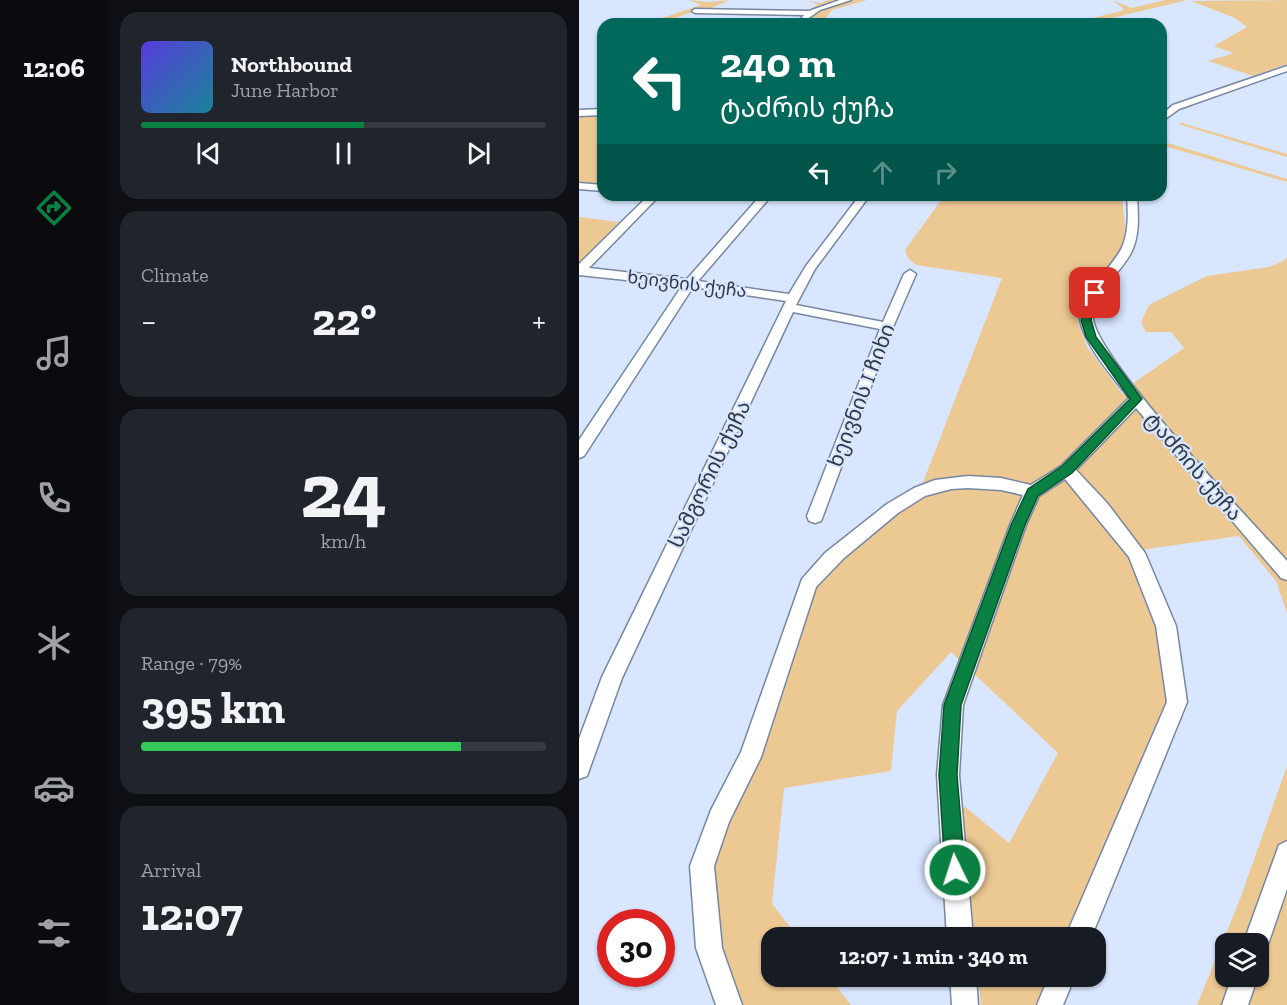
<!DOCTYPE html>
<html lang="en">
<head>
<meta charset="utf-8">
<style>
	:root { --surface:#171b24; --page:#20242c; --text:#f1f3f6; --muted:#9ea1a6; --line:#363941; --accent:#0b8043 }
	body { margin:0; font-family:"Zilla Slab","Noto Sans Georgian",serif; background:var(--page); color:var(--text); height:100vh; display:flex; flex-direction:column; font-size:22px; white-space:nowrap }
	* { box-sizing:border-box; margin:0 }
	p { font-size:20px; color:var(--muted) }
	.icon { flex:none; width:33px; height:33px; fill:none; stroke:currentColor; stroke-width:2; stroke-linecap:round; stroke-linejoin:round }
	.map { position:relative; flex:1; overflow:hidden }
	.side { display:flex; flex-direction:column; gap:12px; padding:12px; background:#0d0f14; width:471px }
	.side>* { flex:none }
	.guide { position:absolute; left:18px; top:18px; width:570px; height:183px; border-radius:18px; box-shadow:0 2px 4px #0004; background:#00695c; color:#fff; overflow:hidden }
	.fabs { position:absolute; left:636px; top:933px; display:grid; gap:12px }
	.fabs a { display:grid; place-items:center; width:54px; height:54px; border-radius:12px; background:var(--surface); box-shadow:0 2px 4px #0004; font-size:30px }
	.speed { position:absolute; left:18px; top:909px; display:flex; gap:12px; font-size:30px; font-weight:700; text-align:center }
	.speed>* { display:grid; place-content:center; width:78px; height:78px; border-radius:50%; background:var(--surface); box-shadow:0 2px 4px #0004; line-height:1 }
	.speed .limit { border:9px solid #d22; background:#fff; color:#111 }
	.pin { position:absolute; display:grid; place-items:center; width:51px; height:51px; color:#fff; margin:-26px; border-radius:12px; box-shadow:0 3px 9px #0006 }
	.me { position:absolute; width:66px; margin:-33px; rotate:356deg; stroke-linejoin:round; filter:drop-shadow(0 0 4px #0008) }
	.turn { display:flex; align-items:center; gap:21px; height:126px; padding:0 24px; font-size:27px }
	.turn .icon { width:78px; height:78px; stroke-width:2.5 }
	.turn b { display:block; font-size:42px; line-height:51px }
	.lanes { display:flex; align-items:center; height:57px; padding:0 24px; background:#0003; justify-content:center; gap:30px; direction:ltr }
	.lanes .off { opacity:.35 }
	.big { font-size:45px; font-weight:700; line-height:1.1 }
	.side .tile { flex:1; display:flex; flex-direction:column; justify-content:center; gap:9px; min-width:0; padding:0 21px; border-radius:18px; background:var(--page) }
	.side .dial { align-items:center; gap:0 }
	.dial b { font-size:78px; line-height:1 }
	.song { display:flex; align-items:center; gap:18px }
	.cover { width:72px; height:72px; border-radius:9px; background:linear-gradient(135deg,hsl(250 70% 55%),hsl(190 70% 35%)) }
	.played { height:6px; border-radius:3px; background:linear-gradient(90deg,var(--accent) 55%,var(--line) 55%) }
	.keys { display:flex; justify-content:space-around; direction:ltr }
	.heat { display:flex; justify-content:space-between; align-items:center; font-size:33px; direction:ltr }
	.charge { height:9px; border-radius:4px; background:linear-gradient(90deg,#34c759 79%,var(--line) 0) }
	.trip { position:absolute; left:182px; top:927px; width:345px; height:60px; border-radius:18px; background:var(--surface); box-shadow:0 2px 4px #0004; font-weight:700; line-height:60px; text-align:center }
	main { display:flex; flex:1; min-height:0 }
	.tabs { display:flex; flex-direction:column; width:108px; justify-content:space-around; align-items:center; background:#090b0e; color:var(--muted) }
	.tabs .icon { width:42px; height:42px }
	.tabs .selected { color:var(--accent) }
	.tabs b { font-size:27px; color:var(--text) }
	.map>svg:first-child { display:block }
</style>
</head>
<body>
<main>
<nav class="tabs">
<b>12:06</b>
<svg class="icon selected" aria-label="directions" viewBox="0 0 24 24"><path d="M12 3l9 9-9 9-9-9zM9 14v-3h6M13 9l2 2-2 2"/></svg>
<svg class="icon" aria-label="music" viewBox="0 0 24 24"><path d="M9 18V5l10-2v13"/><circle cx="6" cy="18" r="3"/><circle cx="16" cy="16" r="3"/></svg>
<svg class="icon" aria-label="phone" viewBox="0 0 24 24"><path d="M5 4h4l2 5-3 2q2 4 5 5l2-3 5 2v4C11 20 4 13 5 4z"/></svg>
<svg class="icon" aria-label="climate" viewBox="0 0 24 24"><path d="M12 3v18M4 7l16 10M4 17L20 7"/></svg>
<svg class="icon" aria-label="car" viewBox="0 0 24 24"><path d="M5 17H2v-5l4-1 3-4h7l3 4 3 1v5h-3M9 17h6M6 11h13"/><circle cx="7" cy="17" r="2"/><circle cx="17" cy="17" r="2"/></svg>
<svg class="icon" aria-label="filters" viewBox="0 0 24 24"><path d="M4 7h16M4 17h16"/><circle cx="9" cy="7" r="2"/><circle cx="15" cy="17" r="2"/></svg>
</nav>
<section class="side">
<div class="tile">
<div class="song"><i class="cover"></i><div><b>Northbound</b><p>June Harbor</p></div></div>
<div class="played"></div>
<div class="keys"><svg class="icon" aria-label="previous" viewBox="0 0 24 24"><path d="M18 5L8 12l10 7zM5 5v14"/></svg><svg class="icon" aria-label="pause" viewBox="0 0 24 24"><path d="M8 5v14M16 5v14"/></svg><svg class="icon" aria-label="next" viewBox="0 0 24 24"><path d="M6 5l10 7-10 7zM19 5v14"/></svg></div>
</div>
<div class="tile"><p>Climate</p>
<div class="heat"><a>−</a><b class="big">22°</b><a>+</a></div>
</div>
<div class="tile dial"><b>24</b><p>km/h</p></div>
<div class="tile"><p>Range · 79%</p><b class="big">395 km</b><div class="charge"></div></div>
<div class="tile"><p>Arrival</p><b class="big">12:07</b></div>
</section>
<div class="map">
<svg width="708" height="1005" viewBox="0 0 708 1005">
	<rect width="100%" height="100%" fill="#d8e6ff"/>
	<g fill="#ecc893" fill-rule="evenodd">
		<polygon points="110,0 129,2 151,0 130,9 230,10 239,4 225,0 242,3 249,0 288,0 253,10 242,24 220,24 225,15 110,13 80,24 65,24 122,5"/>
		<polygon points="533,0 553,8 586,0 608,0 508,24 488,24 543,11 544,8"/>
		<polygon points="708,0 708,64 674,76 629,61 655,53 635,46 668,27 656,18 612,1"/>
		<polygon points="6,114 24,114 24,186 0,184 0,119"/>
		<polygon points="603,123 708,154 708,157 599,124"/>
		<polygon points="582,141 708,179 708,182 582,145"/>
		<polygon points="366,195 543,195 546,226 545,244 539,255 510,288 499,322 508,347 545,396 556,382 605,348 592,332 567,332 562,322 570,305 628,276 690,267 704,261 708,257 708,613 697,581 660,536 561,550 609,701 510,937 395,937 382,816 385,806 430,843 479,753 372,652 318,711 312,771 205,788 193,904 219,937 192,938 192,976 250,977 272,1005 164,1005 144,949 132,896 136,850 236,584 248,568 341,497 343,485 423,278 337,265 329,258 326,250"/>
		<polygon points="0,217 40,222 0,263"/>
		<path d="M 708,766 L 708,1005 L 618,1005 L 661,899 ZM 646,944 L 680,944 L 680,976 L 646,976 Z"/>
		<polygon points="399,977 494,977 482,1005 402,1005"/>
	</g>
	<g fill="none" stroke-linecap="round" stroke-linejoin="round">
		<defs>
			<g id="minor">
				<polygon points="261,0 272,0 241,10 224,22 221,20 225,15 116,13 113,11 116,9 230,11"/>
				<polygon points="708,66 708,71 600,109 582,122 582,115 594,105"/>
				<polygon points="24,109 24,115 0,116 0,110"/>
				<polygon points="0,183 24,185 24,191 0,189"/>
				<polygon points="70,195 81,195 10,268 108,279 182,195 193,195 119,281 210,294 227,266 281,195 291,195 236,269 217,305 304,322 325,274 331,270 337,274 314,327 244,516 242,521 236,523 230,521 228,516 301,329 214,312 43,678 8,776 0,779 0,739 23,677 207,301 114,287 5,456 0,458 0,440 103,286 0,275 0,264"/>
				<path d="M 548,195 L 558,195 C 559,215 561,235 552,253 C 540,275 517,290 514,315 C 509,351 677,526 708,561 L 708,580 L 702,578 L 557,408 L 497,470 L 528,503 L 566,553 L 597,626 L 608,702 L 512,938 L 486,938 L 588,702 L 577,626 L 550,557 L 486,479 L 460,496 L 447,525 L 384,705 L 380,775 L 394,938 L 368,938 L 358,775 L 364,705 L 431,525 L 444,495 L 422,490 L 389,488 L 372,489 L 346,496 L 319,513 L 265,558 L 237,587 L 182,757 L 150,822 L 135,866 L 143,948 L 163,1005 L 137,1005 L 117,948 L 111,866 L 132,810 L 162,752 L 223,579 L 246,553 L 308,504 L 335,488 L 356,480 L 389,476 L 422,478 L 452,485 L 482,466 L 550,398 C 534,377 506,346 501,320 C 497,295 535,268 544,245 C 550,229 549,212 548,195 Z"/>
				<polygon points="708,841 708,889 686,953 680,956 680,944 664,944 700,845"/>
				<polygon points="371,976 397,976 399,1005 373,1005"/>
				<polygon points="470,976 496,976 484,1005 458,1005"/>
				<polygon points="653,976 679,976 669,1005 643,1005"/>
			</g>
		</defs>
		<use href="#minor" stroke="#7787a2" stroke-width="3"/>
		<use href="#minor" fill="#fff" fill-rule="evenodd"/>
	</g>
	<polygon fill="#0b8043" stroke="#07532c" stroke-width="1.5" points="512,291 521,293 512,320 517,337 563,399 493,473 459,496 446,525 382,705 378,775 386,870 383,877 376,880 369,877 366,870 360,775 365,705 432,525 449,489 483,466 551,399 507,337 502,320"/>
	<g text-anchor="middle" dominant-baseline="central" stroke-width="4.5" stroke-linejoin="round" paint-order="stroke">
		<g font-size="18" fill="#323944" stroke="#d8e6ff">
			<text transform="translate(108 284) rotate(7)">ხეივნის ქუჩა</text>
		</g>
		<g font-size="21" fill="#323944" stroke="#d8e6ff">
			<text transform="translate(282 395) rotate(-69)">ხეივნის I ჩიხი</text>
			<text transform="translate(615 466) rotate(49)">ტაძრის ქუჩა</text>
			<text transform="translate(130 474) rotate(-64)">სამგორის ქუჩა</text>
		</g>
	</g>
</svg>
<div class="fabs">
<a><svg class="icon" aria-label="layers" viewBox="0 0 24 24"><path d="M12 4l9 5-9 5-9-5zM3 14l9 5 9-5"/></svg></a>
</div>
<div class="speed"><div class="limit">30</div></div>
<div class="pin" style="left:516px;top:293px;background:#d93025"><svg class="icon" aria-label="arrive" viewBox="0 0 24 24"><path d="M6 21V4h12l-3 4 3 4H6"/></svg></div>
<svg class="me" style="left:376px;top:870px" viewBox="-20 -20 40 40"><circle r="17" fill="#0b8043" stroke="#fff" stroke-width="3"/><path d="M0-11L8 9 0 5-8 9z" fill="#fff"/></svg>
<div class="trip">12:07 · 1 min · 340 m</div>
<div class="guide">
<div class="turn"><svg class="icon" aria-label="left" viewBox="0 0 24 24"><path d="M17 20v-9H6M10 6l-5 5 5 5"/></svg><div><b>240 m</b>ტაძრის ქუჩა</div></div>
<div class="lanes"><svg class="icon" aria-label="left" viewBox="0 0 24 24"><path d="M17 20v-9H6M10 6l-5 5 5 5"/></svg><svg class="icon off" aria-label="ahead" viewBox="0 0 24 24"><path d="M12 20V5M6 11l6-6 6 6"/></svg><svg class="icon off" aria-label="right" viewBox="0 0 24 24"><path d="M7 20v-9h11M14 6l5 5-5 5"/></svg></div>
</div>
</div>
</main>
</body>
</html>
